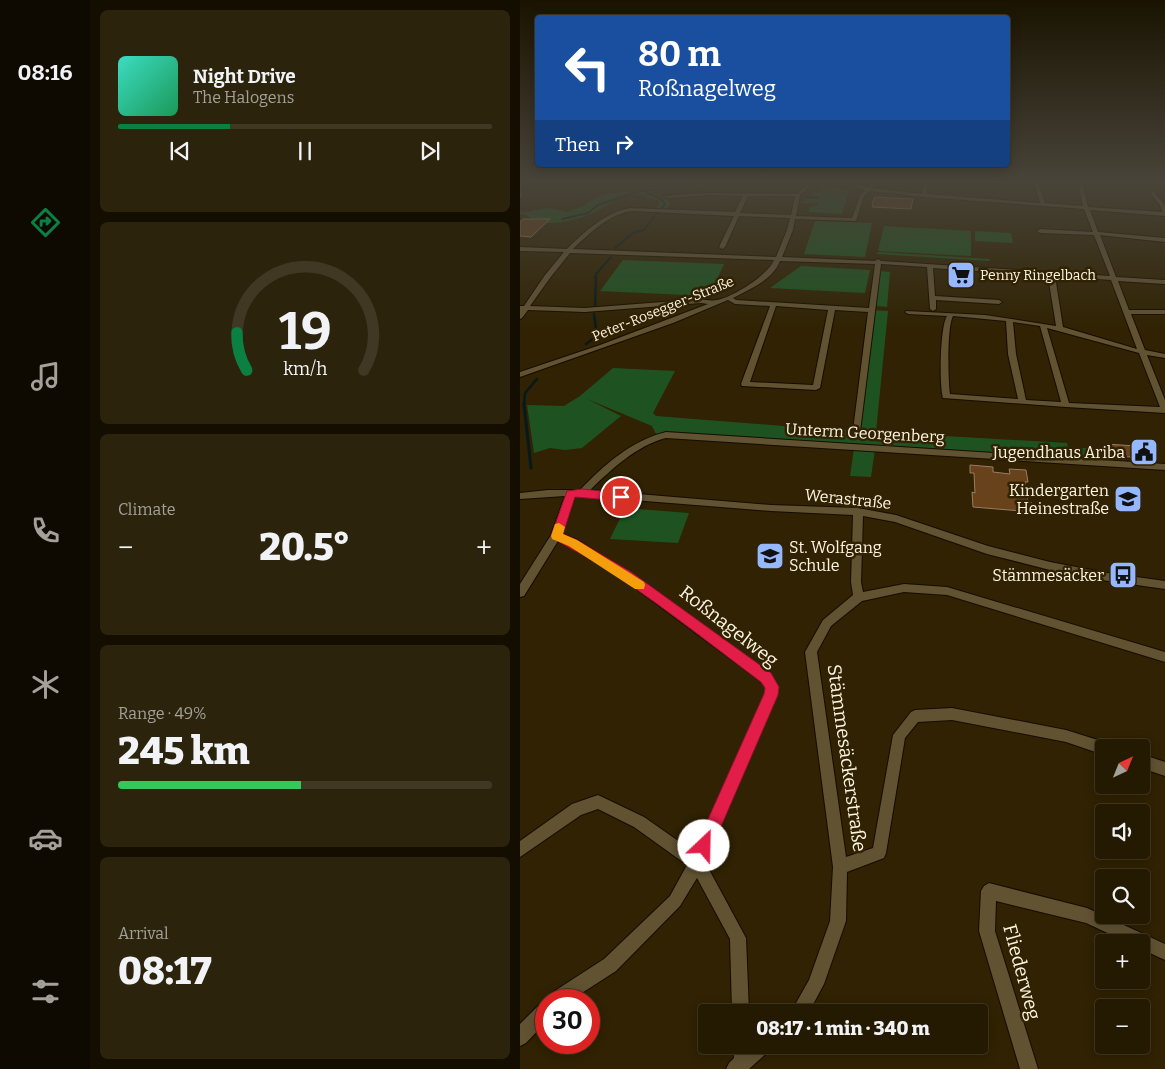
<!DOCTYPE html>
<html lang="en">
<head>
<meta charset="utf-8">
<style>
	:root { --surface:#241a02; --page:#2c230c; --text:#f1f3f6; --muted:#a3a199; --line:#413824; --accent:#0b8043 }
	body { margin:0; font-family:Bitter,serif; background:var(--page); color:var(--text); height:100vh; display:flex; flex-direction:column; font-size:19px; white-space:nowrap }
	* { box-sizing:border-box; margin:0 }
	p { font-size:16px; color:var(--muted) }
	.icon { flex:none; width:28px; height:28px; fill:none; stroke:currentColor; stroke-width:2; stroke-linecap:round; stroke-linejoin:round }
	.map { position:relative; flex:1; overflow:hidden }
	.panel { display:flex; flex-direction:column; gap:10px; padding:10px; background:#140e01; width:430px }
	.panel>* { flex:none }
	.banner { position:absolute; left:15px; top:15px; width:475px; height:152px; border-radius:5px; box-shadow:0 2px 12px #0003,0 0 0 1px var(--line); background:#1a4fa0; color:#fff; overflow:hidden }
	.needle { width:32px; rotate:43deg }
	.tools { position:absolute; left:575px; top:739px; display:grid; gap:10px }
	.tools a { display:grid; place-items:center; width:55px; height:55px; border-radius:5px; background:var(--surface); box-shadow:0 2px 12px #0003,0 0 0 1px var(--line); font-size:25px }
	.speed { position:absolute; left:15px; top:989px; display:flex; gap:10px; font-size:25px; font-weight:700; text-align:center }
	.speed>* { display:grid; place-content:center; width:65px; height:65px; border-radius:50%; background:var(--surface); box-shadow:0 2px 12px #0003,0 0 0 1px var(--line); line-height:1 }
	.speed .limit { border:8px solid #d22; background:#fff; color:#111 }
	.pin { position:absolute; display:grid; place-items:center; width:42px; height:42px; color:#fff; margin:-21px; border:2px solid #fff; border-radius:50%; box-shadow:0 1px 5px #0007 }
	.me { position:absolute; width:55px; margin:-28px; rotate:24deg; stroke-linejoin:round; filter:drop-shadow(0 0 4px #0008) }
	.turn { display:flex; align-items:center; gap:18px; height:105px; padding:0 20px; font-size:22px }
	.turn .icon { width:65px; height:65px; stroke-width:2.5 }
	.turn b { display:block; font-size:35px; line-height:42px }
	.then { display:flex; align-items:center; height:48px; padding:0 20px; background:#0003; gap:10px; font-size:19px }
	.big { font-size:38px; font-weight:800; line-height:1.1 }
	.panel .widget { flex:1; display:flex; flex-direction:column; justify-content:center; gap:8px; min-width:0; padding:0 18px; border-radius:8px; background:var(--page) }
	.panel .dial { align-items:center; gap:0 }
	.dial svg { height:130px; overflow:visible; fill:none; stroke:var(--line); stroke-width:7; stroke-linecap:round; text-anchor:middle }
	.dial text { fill:var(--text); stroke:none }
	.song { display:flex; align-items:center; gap:15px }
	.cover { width:60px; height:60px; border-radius:8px; background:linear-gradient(135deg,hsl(170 70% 55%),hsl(150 70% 35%)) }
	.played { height:5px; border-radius:2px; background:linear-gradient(90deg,var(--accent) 30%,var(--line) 30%) }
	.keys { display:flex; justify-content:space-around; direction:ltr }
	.heat { display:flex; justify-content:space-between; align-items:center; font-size:28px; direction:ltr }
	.charge { height:8px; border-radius:4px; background:linear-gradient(90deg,#34c759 49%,var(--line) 0) }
	.trip { position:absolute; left:178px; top:1004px; width:290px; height:50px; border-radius:5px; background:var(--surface); box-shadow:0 2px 12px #0003,0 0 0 1px var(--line); font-weight:800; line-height:50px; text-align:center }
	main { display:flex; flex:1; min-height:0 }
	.dock { display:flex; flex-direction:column; width:90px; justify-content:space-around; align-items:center; background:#0e0a01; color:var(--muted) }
	.dock .icon { width:35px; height:35px }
	.dock .active { color:var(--accent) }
	.dock b { font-size:22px; color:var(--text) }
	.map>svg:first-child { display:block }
</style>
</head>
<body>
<main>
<nav class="dock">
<b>08:16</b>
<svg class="icon active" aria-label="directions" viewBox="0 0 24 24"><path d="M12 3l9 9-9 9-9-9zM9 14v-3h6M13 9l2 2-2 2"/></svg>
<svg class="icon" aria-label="music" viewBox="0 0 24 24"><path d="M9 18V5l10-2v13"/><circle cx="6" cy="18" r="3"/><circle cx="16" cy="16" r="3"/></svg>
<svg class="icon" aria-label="phone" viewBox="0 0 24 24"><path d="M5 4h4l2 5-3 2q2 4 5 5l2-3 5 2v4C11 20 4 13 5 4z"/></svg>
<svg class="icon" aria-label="climate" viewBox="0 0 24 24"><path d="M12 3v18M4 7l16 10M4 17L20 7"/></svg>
<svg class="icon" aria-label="car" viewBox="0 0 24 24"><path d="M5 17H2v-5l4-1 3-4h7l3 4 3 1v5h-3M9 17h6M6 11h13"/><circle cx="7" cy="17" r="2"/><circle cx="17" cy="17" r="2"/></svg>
<svg class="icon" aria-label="filters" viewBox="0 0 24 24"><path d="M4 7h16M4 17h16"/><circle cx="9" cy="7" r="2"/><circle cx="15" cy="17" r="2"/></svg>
</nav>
<section class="panel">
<div class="widget">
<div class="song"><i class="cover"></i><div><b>Night Drive</b><p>The Halogens</p></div></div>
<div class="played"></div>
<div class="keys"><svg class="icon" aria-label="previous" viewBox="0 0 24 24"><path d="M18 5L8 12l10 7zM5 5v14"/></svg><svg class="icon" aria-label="pause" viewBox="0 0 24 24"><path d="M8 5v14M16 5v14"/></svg><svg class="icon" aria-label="next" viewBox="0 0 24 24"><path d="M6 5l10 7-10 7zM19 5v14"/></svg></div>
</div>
<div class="widget dial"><svg viewBox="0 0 100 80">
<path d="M14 69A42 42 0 1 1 86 69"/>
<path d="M14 69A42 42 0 0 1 8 46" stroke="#0b8043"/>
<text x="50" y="56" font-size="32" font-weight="700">19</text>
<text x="50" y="72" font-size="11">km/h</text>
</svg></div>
<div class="widget"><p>Climate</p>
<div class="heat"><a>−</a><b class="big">20.5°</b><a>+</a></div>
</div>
<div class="widget"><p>Range · 49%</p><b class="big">245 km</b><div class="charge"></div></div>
<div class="widget"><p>Arrival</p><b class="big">08:17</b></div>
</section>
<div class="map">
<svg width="645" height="1069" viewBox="0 0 645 1069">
	<rect width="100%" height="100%" fill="#302202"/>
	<g fill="#1e5321">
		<path d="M 188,181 L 203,181 L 178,187 L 132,190 L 131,192 L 148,200 L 150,204 L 145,210 L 136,209 L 140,203 L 138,200 L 127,199 L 127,196 C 104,189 87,208 68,215 C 54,220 32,226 18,221 C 10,219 10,215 0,214 L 0,212 C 9,213 12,210 21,209 C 29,207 38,210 46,212 L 62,207 L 73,199 L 86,194 Z"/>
		<polygon points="302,185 329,191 322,214 289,212 289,207 298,206 299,203 283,203 285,199 298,199 299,196 289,196 293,191 301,192 303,189 298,188"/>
		<polygon points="295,221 352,223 345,257 284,254"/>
		<polygon points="364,226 451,231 451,256 358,251"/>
		<polygon points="455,231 491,233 493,243 455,241"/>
		<polygon points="358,252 469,259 470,261 357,254"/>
		<polygon points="103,260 204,264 189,296 80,291"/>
		<polygon points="281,266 350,270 345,293 250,288"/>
		<polygon points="360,271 370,272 367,307 356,306"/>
		<polygon points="352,310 368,311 356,432 547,443 548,448 570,448 574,462 355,449 351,477 330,476 334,448 137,436 132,426 67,399 101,416 62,448 45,450 30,448 14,453 7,405 44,406 60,396 93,368 155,371 133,413 136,416 288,428 337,430"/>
		<polygon points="105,508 169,513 158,543 90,539"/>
	</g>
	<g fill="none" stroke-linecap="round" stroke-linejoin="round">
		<g stroke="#06191b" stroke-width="2">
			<polyline points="127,189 126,192 141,199 145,204 141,209"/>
			<polyline points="42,219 68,213 78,205 116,192 192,181"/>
			<polyline points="95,248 113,233 124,230 137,213"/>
			<polyline points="75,278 76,274 91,257"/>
		</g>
		<g stroke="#06191b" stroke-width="2.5">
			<polyline points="75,307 76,277"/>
			<polyline points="66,344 77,336 74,314"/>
			<polyline points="4,405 5,393 17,379"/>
		</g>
		<polyline stroke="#06191b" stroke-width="3" points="4,404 11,468"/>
	</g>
	<g fill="#68421a" stroke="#997d63">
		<polygon points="354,197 393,199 391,209 352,207"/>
		<polygon points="3,219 30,219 11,237 0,236 0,222"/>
		<polygon points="585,444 632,447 637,458 588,456"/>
		<polygon points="450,465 473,467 473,472 490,474 489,469 506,470 508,482 505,482 508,502 512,503 513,512 453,507 452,492 455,493 454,473 450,473"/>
	</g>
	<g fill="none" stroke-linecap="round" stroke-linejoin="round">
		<defs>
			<g id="street">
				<polygon points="0,181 2,181 2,198 0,199"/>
				<polygon points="84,181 93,181 79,184 77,183"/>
				<path d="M 291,181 L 295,181 L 280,195 L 276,216 L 332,218 L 340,196 L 345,190 L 311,181 L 347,187 L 354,181 L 358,181 L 352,188 L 402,194 L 404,181 L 408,181 L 407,194 L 520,203 L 515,185 L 455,182 L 453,181 L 514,182 L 514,181 L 518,181 L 525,203 L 563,206 L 558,181 L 562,181 L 568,207 L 642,212 L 640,205 L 630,193 L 634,192 L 645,205 L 645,216 L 570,210 L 578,232 L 645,238 L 645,242 L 580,235 L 596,277 L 645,280 L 645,284 L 598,281 L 609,310 L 645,310 L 645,314 L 611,314 L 625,350 L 645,354 L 645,358 L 627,355 L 645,400 L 645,413 L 546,407 L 423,398 C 419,386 420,326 427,316 L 388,314 L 385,312 L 386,311 L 465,315 L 536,326 L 528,276 L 413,268 L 415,296 L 479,300 L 482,302 L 479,304 L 416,300 L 416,309 L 413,311 L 410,309 L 407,267 L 361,264 L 340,432 L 334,432 L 333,430 L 348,312 L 315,310 L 300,388 L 296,390 L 222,386 L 221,384 L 250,306 L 215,304 L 208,300 L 153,323 L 0,377 L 0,372 L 80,345 L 188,304 L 181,303 L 65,312 L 8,310 L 2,318 L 0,319 L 0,306 L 4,306 L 25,275 L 44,252 L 0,251 L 0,247 L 47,249 C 64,232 86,212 110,208 L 215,212 L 223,196 L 189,195 L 144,198 L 146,196 L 189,193 L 277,194 ZM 350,191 L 404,197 L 564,209 L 573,232 L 520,229 L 517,231 L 520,233 L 574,235 L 590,276 L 361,261 L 358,259 L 355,261 L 262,257 L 273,230 L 275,219 L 336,221 L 344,196 ZM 228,196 L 275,196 L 271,215 L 220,213 ZM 114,211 L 214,216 L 199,247 L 202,249 L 205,247 L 219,216 L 270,218 L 267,230 L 256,257 L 53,249 C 69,234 91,212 114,211 ZM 50,253 L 254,260 C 248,275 213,297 197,300 C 192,301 186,300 181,299 L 65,308 L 10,306 L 30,278 ZM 260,261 L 355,264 L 349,308 L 216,300 L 213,298 C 231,288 252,281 260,261 ZM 535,276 L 591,280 L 617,349 L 543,327 ZM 256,306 L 308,310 L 293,385 L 230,382 ZM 433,316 L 486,321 L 488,354 L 498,399 L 430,394 C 428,379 427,327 433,316 ZM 493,322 L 520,326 L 541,402 L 506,400 L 496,354 ZM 527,328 L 619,353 L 640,407 L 549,403 Z"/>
				<path d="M 146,432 L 645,464 L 645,470 L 146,438 C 117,445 91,470 70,490 L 251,505 L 338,508 L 376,515 L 468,546 L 530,562 L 588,573 L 645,581 L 645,589 L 588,581 L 530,570 L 467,554 L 375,522 L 343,516 L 341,582 L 343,592 L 384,584 L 427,587 L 645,652 L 645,662 L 427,595 L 384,592 L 342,601 L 311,626 L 297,652 L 326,857 L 353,848 L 373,735 L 391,712 L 395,710 L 432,708 L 546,730 L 584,742 L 589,744 L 590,748 L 584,748 L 584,755 L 546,742 L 432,720 L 398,722 L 385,738 L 366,853 L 364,858 L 327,872 L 326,921 L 304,984 L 289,1012 L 271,1012 L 289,980 L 310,921 L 313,867 L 285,652 L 303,620 L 333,595 L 331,582 L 333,515 L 251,511 L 62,496 L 55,496 L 42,534 L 57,540 L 111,573 L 250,674 L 258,687 L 257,695 L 185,862 L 226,938 L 229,1012 L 212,1012 L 210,939 L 177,878 L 160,906 L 96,971 L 51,1000 L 28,1000 L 30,994 L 84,959 L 150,896 L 167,865 L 114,827 L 78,809 L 61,815 L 0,857 L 0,841 L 52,804 L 78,795 L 124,817 L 174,852 L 245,695 L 246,688 L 242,682 L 103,579 L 49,546 L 38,541 L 4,596 L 0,597 L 0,584 L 31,535 L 45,496 L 0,499 L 0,493 L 28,490 L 60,490 C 84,465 112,440 146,432 Z"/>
				<polygon points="621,754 645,762 645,776 621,768"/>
				<polygon points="469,883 567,908 645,944 645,960 621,949 621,942 607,942 566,923 476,901 475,931 518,1069 500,1069 459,931 461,891 464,886"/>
				<polygon points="26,1001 26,1022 6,1043 0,1046 0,1024 20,1004"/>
				<polygon points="213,1045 252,1045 249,1051 229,1069 206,1069 209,1063 214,1058"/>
			</g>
		</defs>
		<use href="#street" stroke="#160c00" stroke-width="2"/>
		<use href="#street" fill="#615232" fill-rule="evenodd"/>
	</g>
	<linearGradient id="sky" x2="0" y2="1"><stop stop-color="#1a1301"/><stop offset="0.55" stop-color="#484439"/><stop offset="1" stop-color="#484439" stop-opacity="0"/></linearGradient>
	<rect width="645" height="330" fill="url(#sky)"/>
	<path fill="#e11d48" stroke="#92132f" d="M 62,489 L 101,493 L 106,497 L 101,501 L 55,497 L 43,534 L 57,540 L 111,572 L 251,673 L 259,687 L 258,695 L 190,852 L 184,855 L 178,852 L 176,846 L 244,694 L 245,688 L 241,682 C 186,641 132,597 73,561 C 67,557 32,539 31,536 L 47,491 Z"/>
	<polygon fill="#f59e0b" points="39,523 45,527 43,534 57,540 124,582 125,585 124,589 115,589 49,546 32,539 31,536 35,524"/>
	<defs>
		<symbol id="supermarket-square" viewBox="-11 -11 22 22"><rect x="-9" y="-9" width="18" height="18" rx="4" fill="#94b7fd" stroke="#302202"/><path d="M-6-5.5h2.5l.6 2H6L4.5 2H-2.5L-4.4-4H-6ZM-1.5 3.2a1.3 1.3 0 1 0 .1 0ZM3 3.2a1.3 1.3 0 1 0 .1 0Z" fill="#111"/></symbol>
		<symbol id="civic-square" viewBox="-11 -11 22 22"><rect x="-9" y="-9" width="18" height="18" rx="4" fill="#94b7fd" stroke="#302202"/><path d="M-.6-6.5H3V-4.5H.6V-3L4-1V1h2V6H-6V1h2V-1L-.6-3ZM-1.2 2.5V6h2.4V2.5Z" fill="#111"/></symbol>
		<symbol id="school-square" viewBox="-11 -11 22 22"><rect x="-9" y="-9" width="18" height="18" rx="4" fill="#94b7fd" stroke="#302202"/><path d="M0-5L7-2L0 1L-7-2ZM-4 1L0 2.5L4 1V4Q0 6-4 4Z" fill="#111"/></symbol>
		<symbol id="bus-square" viewBox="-11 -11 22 22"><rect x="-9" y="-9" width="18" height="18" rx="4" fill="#94b7fd" stroke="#302202"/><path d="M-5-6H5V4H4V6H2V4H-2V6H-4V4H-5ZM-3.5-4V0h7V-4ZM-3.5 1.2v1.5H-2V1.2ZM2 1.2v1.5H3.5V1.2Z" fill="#111"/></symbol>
	</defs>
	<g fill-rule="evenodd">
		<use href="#supermarket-square" x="425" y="259" width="32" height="32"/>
		<use href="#civic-square" x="608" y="436" width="32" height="32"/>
		<use href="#school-square" x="592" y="483" width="32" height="32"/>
		<use href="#school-square" x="234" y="540" width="32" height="32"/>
		<use href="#bus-square" x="587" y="559" width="32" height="32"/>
	</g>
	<g text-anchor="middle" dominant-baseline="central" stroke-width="5" stroke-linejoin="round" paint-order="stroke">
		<g font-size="14" fill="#fdf4e2" stroke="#302202" text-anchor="start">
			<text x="460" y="275">Penny Ringelbach</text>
		</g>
		<g font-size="14" fill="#fdf4e2" stroke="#302202">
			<text transform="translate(143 309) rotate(-22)">Peter-Rosegger-Straße</text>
		</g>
		<g font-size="16" fill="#fdf4e2" stroke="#302202">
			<text transform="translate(345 433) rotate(3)">Unterm Georgenberg</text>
			<text transform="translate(328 499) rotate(6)">Werastraße</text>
		</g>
		<g font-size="16" fill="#fdf4e2" stroke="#302202" text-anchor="end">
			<text x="605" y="452">Jugendhaus Ariba</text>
			<text x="589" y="490">Kindergarten<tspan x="589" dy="18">Heinestraße</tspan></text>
			<text x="269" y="547" text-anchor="start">St. Wolfgang<tspan x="269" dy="18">Schule</tspan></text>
			<text x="584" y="575">Stämmesäcker</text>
		</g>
		<g font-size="19" fill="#fdf4e2" stroke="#302202">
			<text transform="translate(209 626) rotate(38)">Roßnagelweg</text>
			<text transform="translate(327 758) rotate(82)">Stämmesäckerstraße</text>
			<text transform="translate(502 972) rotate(75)">Fliederweg</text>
		</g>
	</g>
</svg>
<div class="tools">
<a><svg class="needle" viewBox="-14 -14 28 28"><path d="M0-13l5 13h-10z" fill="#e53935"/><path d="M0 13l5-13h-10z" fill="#a3a199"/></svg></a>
<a><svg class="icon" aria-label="sound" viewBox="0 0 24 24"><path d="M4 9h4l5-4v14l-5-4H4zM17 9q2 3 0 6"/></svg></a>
<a><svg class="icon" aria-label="search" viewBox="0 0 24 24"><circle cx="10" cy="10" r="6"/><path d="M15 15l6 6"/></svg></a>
<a>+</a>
<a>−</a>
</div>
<div class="speed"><div class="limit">30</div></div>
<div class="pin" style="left:101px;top:497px;background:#d93025"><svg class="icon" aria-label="arrive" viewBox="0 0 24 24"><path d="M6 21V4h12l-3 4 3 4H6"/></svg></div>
<svg class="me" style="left:184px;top:846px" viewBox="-20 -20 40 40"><circle r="19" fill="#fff"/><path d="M0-13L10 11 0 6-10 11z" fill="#e11d48"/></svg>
<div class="trip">08:17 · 1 min · 340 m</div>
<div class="banner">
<div class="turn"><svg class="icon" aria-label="left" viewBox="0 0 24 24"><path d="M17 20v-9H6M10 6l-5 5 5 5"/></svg><div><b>80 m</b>Roßnagelweg</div></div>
<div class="then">Then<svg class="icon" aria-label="right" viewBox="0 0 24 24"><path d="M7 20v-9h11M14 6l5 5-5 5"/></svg></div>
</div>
</div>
</main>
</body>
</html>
